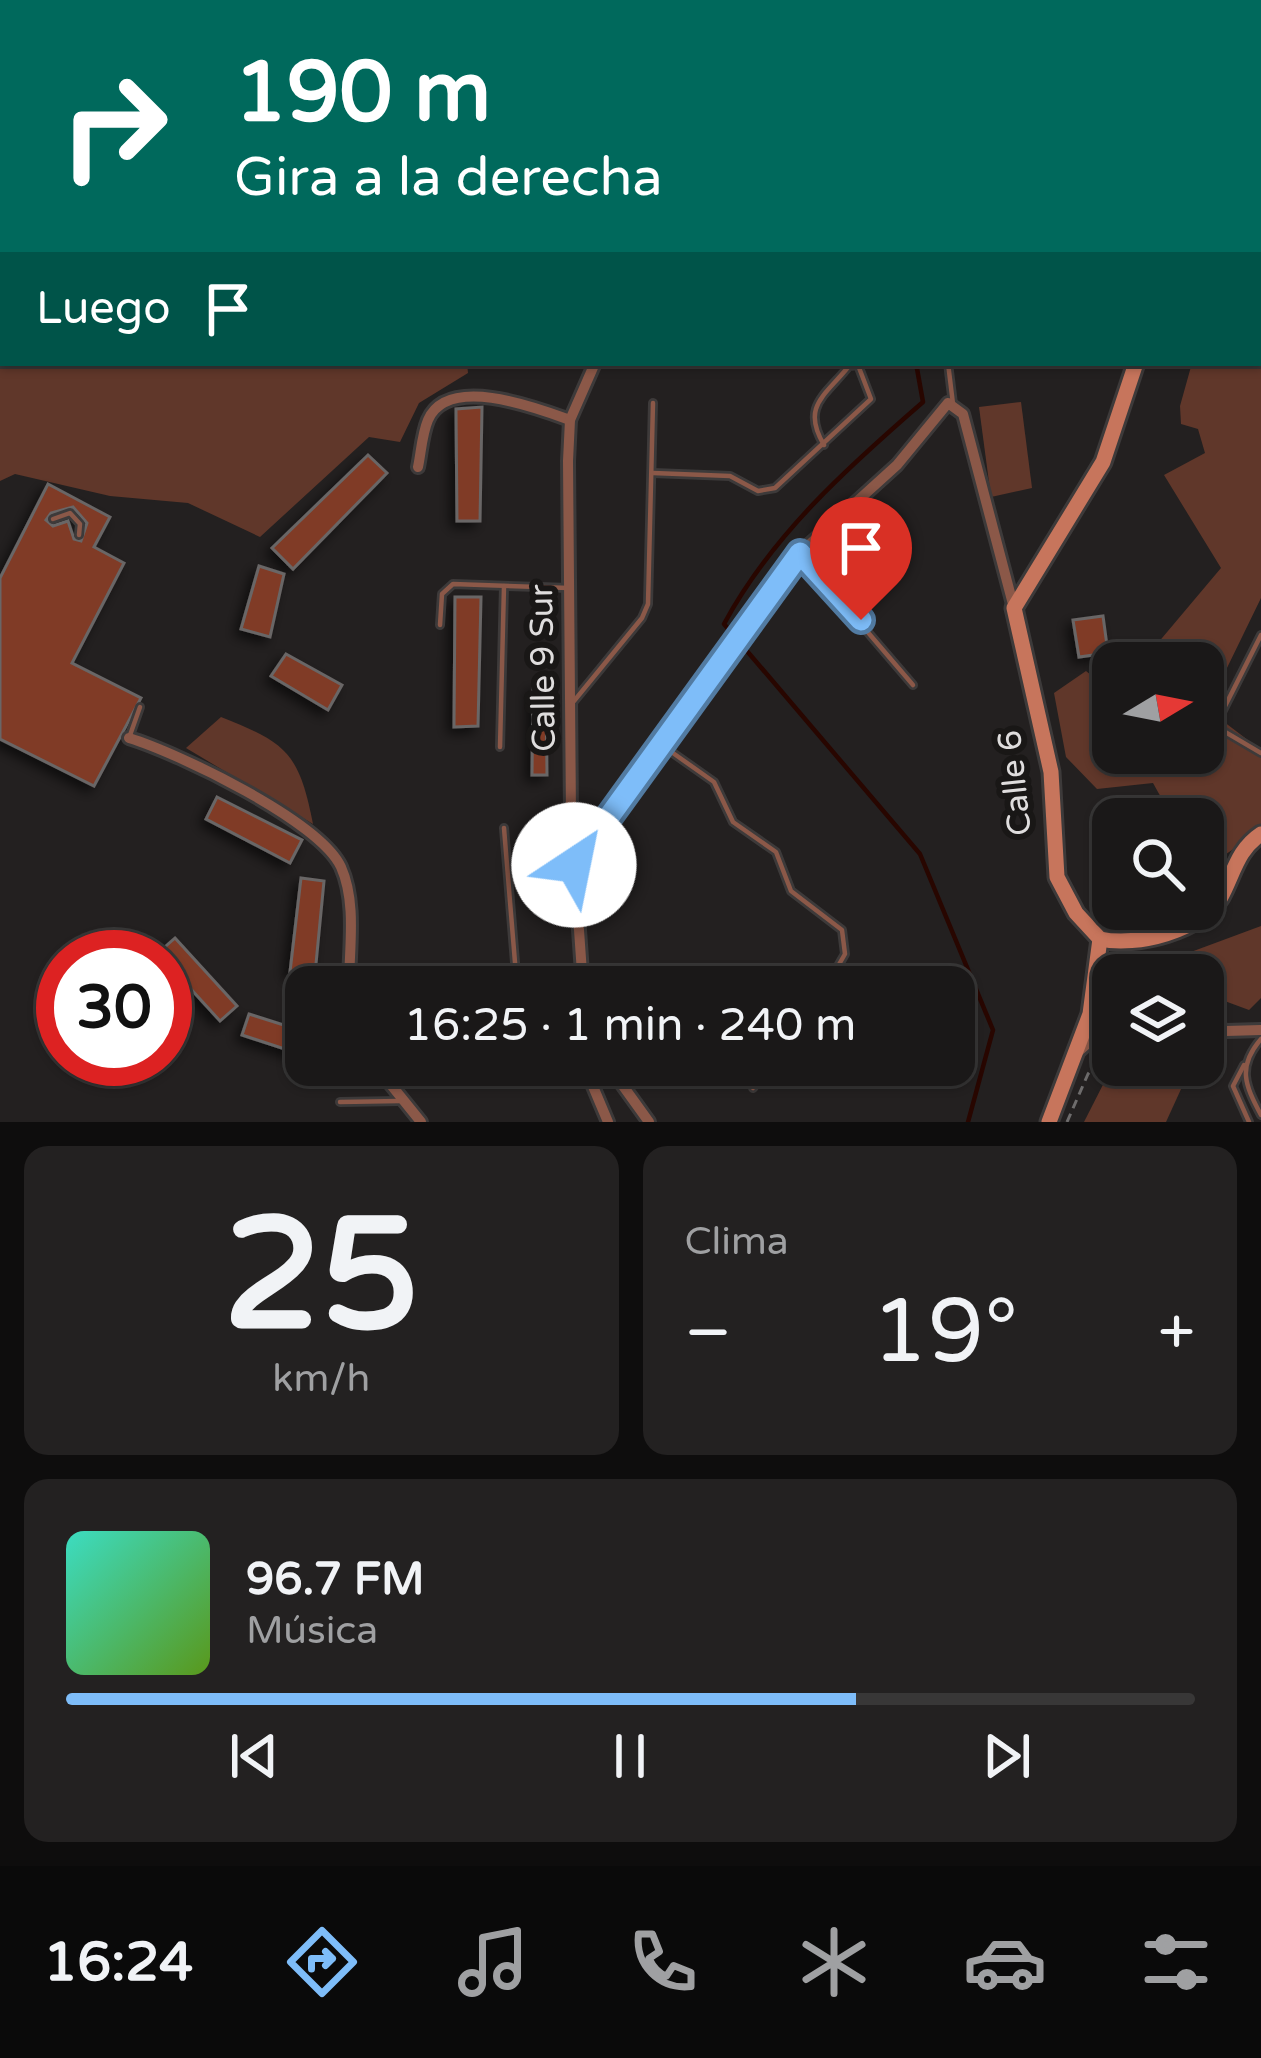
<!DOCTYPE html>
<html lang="es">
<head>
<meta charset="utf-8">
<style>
	:root { --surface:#1a1818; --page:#232121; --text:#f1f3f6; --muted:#9fa0a2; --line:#383737; --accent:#7ebdf9 }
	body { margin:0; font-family:"Varela Round",sans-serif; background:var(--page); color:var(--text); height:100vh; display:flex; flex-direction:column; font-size:45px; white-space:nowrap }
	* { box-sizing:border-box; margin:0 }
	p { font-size:39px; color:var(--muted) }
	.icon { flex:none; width:66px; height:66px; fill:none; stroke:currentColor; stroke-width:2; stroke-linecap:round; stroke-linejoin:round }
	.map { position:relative; height:1122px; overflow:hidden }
	.panel { display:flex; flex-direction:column; gap:24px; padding:24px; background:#0e0d0d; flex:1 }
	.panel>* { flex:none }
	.guide { position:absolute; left:0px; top:0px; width:1263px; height:366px; box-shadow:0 3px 9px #0004,0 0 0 3px var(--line); background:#00695c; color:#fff; overflow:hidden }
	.needle { width:78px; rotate:80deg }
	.tools { position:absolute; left:1092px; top:642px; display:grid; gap:24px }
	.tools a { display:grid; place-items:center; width:132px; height:132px; border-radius:24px; background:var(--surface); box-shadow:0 3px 9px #0004,0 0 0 3px var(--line); font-size:60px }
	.speed { position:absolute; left:36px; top:930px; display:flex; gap:24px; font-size:60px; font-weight:700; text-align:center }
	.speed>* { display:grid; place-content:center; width:156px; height:156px; border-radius:50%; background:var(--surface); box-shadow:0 3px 9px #0004,0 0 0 3px var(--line); line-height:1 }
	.speed .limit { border:18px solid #d22; background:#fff; color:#111 }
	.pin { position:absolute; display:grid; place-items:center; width:102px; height:102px; color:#fff; margin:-123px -51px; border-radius:50% 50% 50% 0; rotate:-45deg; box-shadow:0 0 12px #0007 }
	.pin .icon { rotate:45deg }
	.me { position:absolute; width:132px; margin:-66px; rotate:34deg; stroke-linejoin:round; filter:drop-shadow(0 0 9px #0008) }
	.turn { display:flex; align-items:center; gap:42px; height:252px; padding:0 36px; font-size:54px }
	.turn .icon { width:156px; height:156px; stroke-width:2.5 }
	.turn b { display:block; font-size:84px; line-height:102px }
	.then { display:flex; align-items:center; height:114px; padding:0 36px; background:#0003; gap:24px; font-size:45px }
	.big { font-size:90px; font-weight:600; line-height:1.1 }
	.panel .tile { flex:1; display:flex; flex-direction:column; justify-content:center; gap:18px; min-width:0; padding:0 42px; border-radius:24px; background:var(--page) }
	.panel .dial { align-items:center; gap:0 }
	.dial b { font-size:156px; line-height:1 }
	.song { display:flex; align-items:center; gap:36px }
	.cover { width:144px; height:144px; border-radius:18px; background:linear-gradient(135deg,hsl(170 70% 55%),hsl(90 70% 35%)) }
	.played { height:12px; border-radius:6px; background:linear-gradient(90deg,var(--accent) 70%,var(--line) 70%) }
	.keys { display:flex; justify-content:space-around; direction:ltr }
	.heat { display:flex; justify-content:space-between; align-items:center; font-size:66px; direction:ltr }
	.panel .tiles { flex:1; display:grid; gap:24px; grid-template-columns:1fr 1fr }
	.tile:last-child { grid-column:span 2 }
	.trip { position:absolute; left:285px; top:966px; width:690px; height:120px; border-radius:24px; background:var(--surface); box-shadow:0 3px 9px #0004,0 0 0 3px var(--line); font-weight:600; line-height:120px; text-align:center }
	.tabs { display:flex; height:192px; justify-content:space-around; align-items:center; background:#0a0a0a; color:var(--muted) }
	.tabs .icon { width:84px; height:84px }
	.tabs .active { color:var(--accent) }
	.tabs b { font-size:54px; color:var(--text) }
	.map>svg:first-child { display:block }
</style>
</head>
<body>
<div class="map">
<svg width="1261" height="1122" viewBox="0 0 1261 1122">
	<defs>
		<filter id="shadow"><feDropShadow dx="-5.5" dy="5.5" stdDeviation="6" flood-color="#0009"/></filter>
	</defs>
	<rect width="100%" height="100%" fill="#232020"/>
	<g fill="#60372a">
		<polygon points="0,0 486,0 3,3 3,363 467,363 468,373 419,403 400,442 369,437 260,537 188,503 110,496 15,474 0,481"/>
		<polygon points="1261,247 1261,598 1207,709 1261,750 1261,830 1216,861 1203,850 1203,819 1173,819 1153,783 1097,789 1066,757 1054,693 1086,671 1113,693 1113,753 1203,753 1203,663 1141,663 1221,568 1164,475 1205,453 1198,429 1181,424 1180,406 1192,363 1260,363"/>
		<polygon points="1021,402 1032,488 991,497 979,407"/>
		<path d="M 221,717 C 287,743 299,753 313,824 L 186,748 Z"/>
		<polygon points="1261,926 1261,998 1249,1010 1203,993 1203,975 1127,975 1130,965 1151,956 1172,959"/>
		<polygon points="1113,1065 1192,1065 1166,1122 1084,1122"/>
	</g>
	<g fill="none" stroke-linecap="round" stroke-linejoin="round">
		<g stroke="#280600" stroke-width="4.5">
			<polyline points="1004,0 1006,3"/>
			<path d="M 916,363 L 923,402 C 847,468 772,535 724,624 L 920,854 L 993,1030 L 968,1122"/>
		</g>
	</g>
	<g fill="#803b26" stroke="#696666" stroke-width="3" fill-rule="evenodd" filter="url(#shadow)">
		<polygon points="482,407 480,521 457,521 456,409"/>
		<polygon points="368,455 387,473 293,569 272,548"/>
		<path d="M 48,484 L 110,517 L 94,547 L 124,563 L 72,663 L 141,698 L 94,786 L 0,739 L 0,578 ZM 73,507 L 87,523 L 81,541 L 74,539 L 68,521 L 53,526 L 46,520 L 51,513 Z"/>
		<polygon points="259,566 284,574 270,637 241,629"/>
		<polygon points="455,597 481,597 478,726 454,727"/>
		<polygon points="1103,616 1108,653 1079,657 1073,620"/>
		<polygon points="286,654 342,685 328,710 271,676"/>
		<polygon points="533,686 546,687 547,775 532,775"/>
		<polygon points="217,797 302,840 290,863 206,819"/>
		<polygon points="301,878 324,881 315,974 290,972"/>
		<polygon points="175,938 237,1006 220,1021 158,953"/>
		<polygon points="249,1014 306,1032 306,1056 242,1035"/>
	</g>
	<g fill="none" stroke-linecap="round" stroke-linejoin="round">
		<defs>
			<g id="lane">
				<polyline points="514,3 515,0"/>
				<polyline points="948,363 953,404"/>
				<path d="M 653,473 L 730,476 L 758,491 L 775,488 L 871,399 L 858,365 L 849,366 C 825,396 801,406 824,445"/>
				<polyline points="53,519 70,513 80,524 79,535"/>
				<polyline points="800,553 913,685"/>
				<polyline points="440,625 442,594 453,584 569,588"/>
				<polyline points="1261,635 1215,726 1261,753"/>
				<polyline points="574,701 642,618 648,604 653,403"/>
				<polyline points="129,738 140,707"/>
				<polyline points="663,746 714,782 733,822 776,852 791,891 842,930 845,954 826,987"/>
				<polyline points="500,747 504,586"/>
				<polyline points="504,828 517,987"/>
				<path d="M 1261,1039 C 1237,1067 1245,1085 1261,1115"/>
				<polyline points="1244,1065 1233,1086 1249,1122"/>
				<polyline points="753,1088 770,1065"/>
				<polyline points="340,1102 400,1101"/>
			</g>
			<g id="street">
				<polyline points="617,3 618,0"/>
				<polyline points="1260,111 1261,111"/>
				<polyline points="1260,192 1261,191"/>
				<path d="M 418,467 C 421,453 422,434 428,420 C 448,374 537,408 570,420"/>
				<path d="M 129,738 C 178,753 320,821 341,867 C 357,903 349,949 349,987"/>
				<polyline points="571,816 582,823 603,822"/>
				<polyline points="574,865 800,553 897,465 948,403 963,414 1014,608"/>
				<polyline points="583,987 571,816 568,461 570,420 595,363"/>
				<polyline points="1203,1019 1226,1031 1261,1030"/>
				<polyline points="1079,1051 1113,1021"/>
				<polyline points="375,1065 421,1122"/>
				<polyline points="584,1065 608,1122"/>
				<polyline points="608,1065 649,1122"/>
			</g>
			<g id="secondary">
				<polyline points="1156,3 1156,0"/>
				<polyline points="1100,939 1076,913 1057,877 1051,772 1014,608 1103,462 1136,363"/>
				<path d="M 1100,939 C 1137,947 1200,931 1221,897 C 1234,873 1237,850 1261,834"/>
				<polyline points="1049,1122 1090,1014 1100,939"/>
			</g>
		</defs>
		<use href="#lane" stroke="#3d3a3a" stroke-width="10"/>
		<use href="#street" stroke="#3d3a3a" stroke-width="16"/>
		<use href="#secondary" stroke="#3d3a3a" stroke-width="21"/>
		<polyline stroke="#6e6c6c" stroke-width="3" stroke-dasharray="9 6" stroke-linecap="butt" points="1067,1122 1088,1074 1113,1043"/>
		<use href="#lane" stroke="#8b5848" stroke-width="4.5"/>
		<use href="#street" stroke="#8b5848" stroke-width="10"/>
		<use href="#secondary" stroke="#c7755c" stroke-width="15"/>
	</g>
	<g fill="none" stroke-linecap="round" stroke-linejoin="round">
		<defs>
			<polyline id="route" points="574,865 800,553 861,620"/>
		</defs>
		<use href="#route" stroke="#527ba2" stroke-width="30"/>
		<use href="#route" stroke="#7ebdf9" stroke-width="21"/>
	</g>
	<g text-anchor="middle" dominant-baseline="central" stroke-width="12" stroke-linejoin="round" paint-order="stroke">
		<g font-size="33" fill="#dfdddd" stroke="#191716">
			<text transform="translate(543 668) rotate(-91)">Calle 9 Sur</text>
			<text transform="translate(1015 783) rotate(-96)">Calle 6</text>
		</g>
	</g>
</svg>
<div class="tools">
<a><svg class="needle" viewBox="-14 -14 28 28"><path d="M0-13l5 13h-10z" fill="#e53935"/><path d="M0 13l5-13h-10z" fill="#9fa0a2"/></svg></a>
<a><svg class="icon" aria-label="search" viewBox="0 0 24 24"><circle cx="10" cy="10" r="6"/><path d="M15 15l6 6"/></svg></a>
<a><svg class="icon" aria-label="layers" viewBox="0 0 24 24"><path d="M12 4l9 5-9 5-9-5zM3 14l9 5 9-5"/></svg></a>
</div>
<div class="speed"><div class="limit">30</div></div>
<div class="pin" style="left:861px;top:620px;background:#d93025"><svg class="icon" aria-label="arrive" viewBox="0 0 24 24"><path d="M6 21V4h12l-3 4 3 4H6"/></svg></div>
<svg class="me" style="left:574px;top:865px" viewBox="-20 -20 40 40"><circle r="19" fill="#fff"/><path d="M0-13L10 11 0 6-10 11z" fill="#7ebdf9"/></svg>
<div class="trip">16:25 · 1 min · 240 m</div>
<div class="guide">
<div class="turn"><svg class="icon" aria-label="right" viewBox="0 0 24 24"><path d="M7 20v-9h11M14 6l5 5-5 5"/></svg><div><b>190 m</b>Gira a la derecha</div></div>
<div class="then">Luego<svg class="icon" aria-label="arrive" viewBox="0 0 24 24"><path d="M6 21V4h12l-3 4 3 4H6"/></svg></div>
</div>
</div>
<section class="panel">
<div class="tiles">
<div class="tile dial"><b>25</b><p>km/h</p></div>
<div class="tile"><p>Clima</p>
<div class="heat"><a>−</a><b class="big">19°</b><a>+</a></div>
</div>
<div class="tile">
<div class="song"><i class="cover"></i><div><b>96.7 FM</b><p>Música</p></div></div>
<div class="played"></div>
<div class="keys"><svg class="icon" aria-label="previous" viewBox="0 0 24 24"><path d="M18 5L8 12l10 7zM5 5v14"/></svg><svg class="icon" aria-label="pause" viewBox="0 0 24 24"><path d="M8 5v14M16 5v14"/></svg><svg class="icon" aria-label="next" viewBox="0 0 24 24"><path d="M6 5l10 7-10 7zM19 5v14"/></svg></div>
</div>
</div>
</section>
<nav class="tabs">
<b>16:24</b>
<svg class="icon active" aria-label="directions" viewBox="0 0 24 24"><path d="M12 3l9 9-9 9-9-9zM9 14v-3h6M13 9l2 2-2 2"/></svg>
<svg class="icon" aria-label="music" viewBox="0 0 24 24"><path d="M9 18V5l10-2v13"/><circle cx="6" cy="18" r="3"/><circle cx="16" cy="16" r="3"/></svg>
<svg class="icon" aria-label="phone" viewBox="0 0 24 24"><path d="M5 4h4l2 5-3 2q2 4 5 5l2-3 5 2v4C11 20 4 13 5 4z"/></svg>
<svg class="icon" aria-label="climate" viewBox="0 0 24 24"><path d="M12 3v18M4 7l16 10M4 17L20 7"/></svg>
<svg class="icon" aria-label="car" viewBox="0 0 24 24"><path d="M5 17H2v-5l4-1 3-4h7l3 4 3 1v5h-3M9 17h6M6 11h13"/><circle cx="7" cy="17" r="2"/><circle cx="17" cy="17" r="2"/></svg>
<svg class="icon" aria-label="filters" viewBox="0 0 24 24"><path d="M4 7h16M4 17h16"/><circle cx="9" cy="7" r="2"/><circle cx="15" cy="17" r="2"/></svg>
</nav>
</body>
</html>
